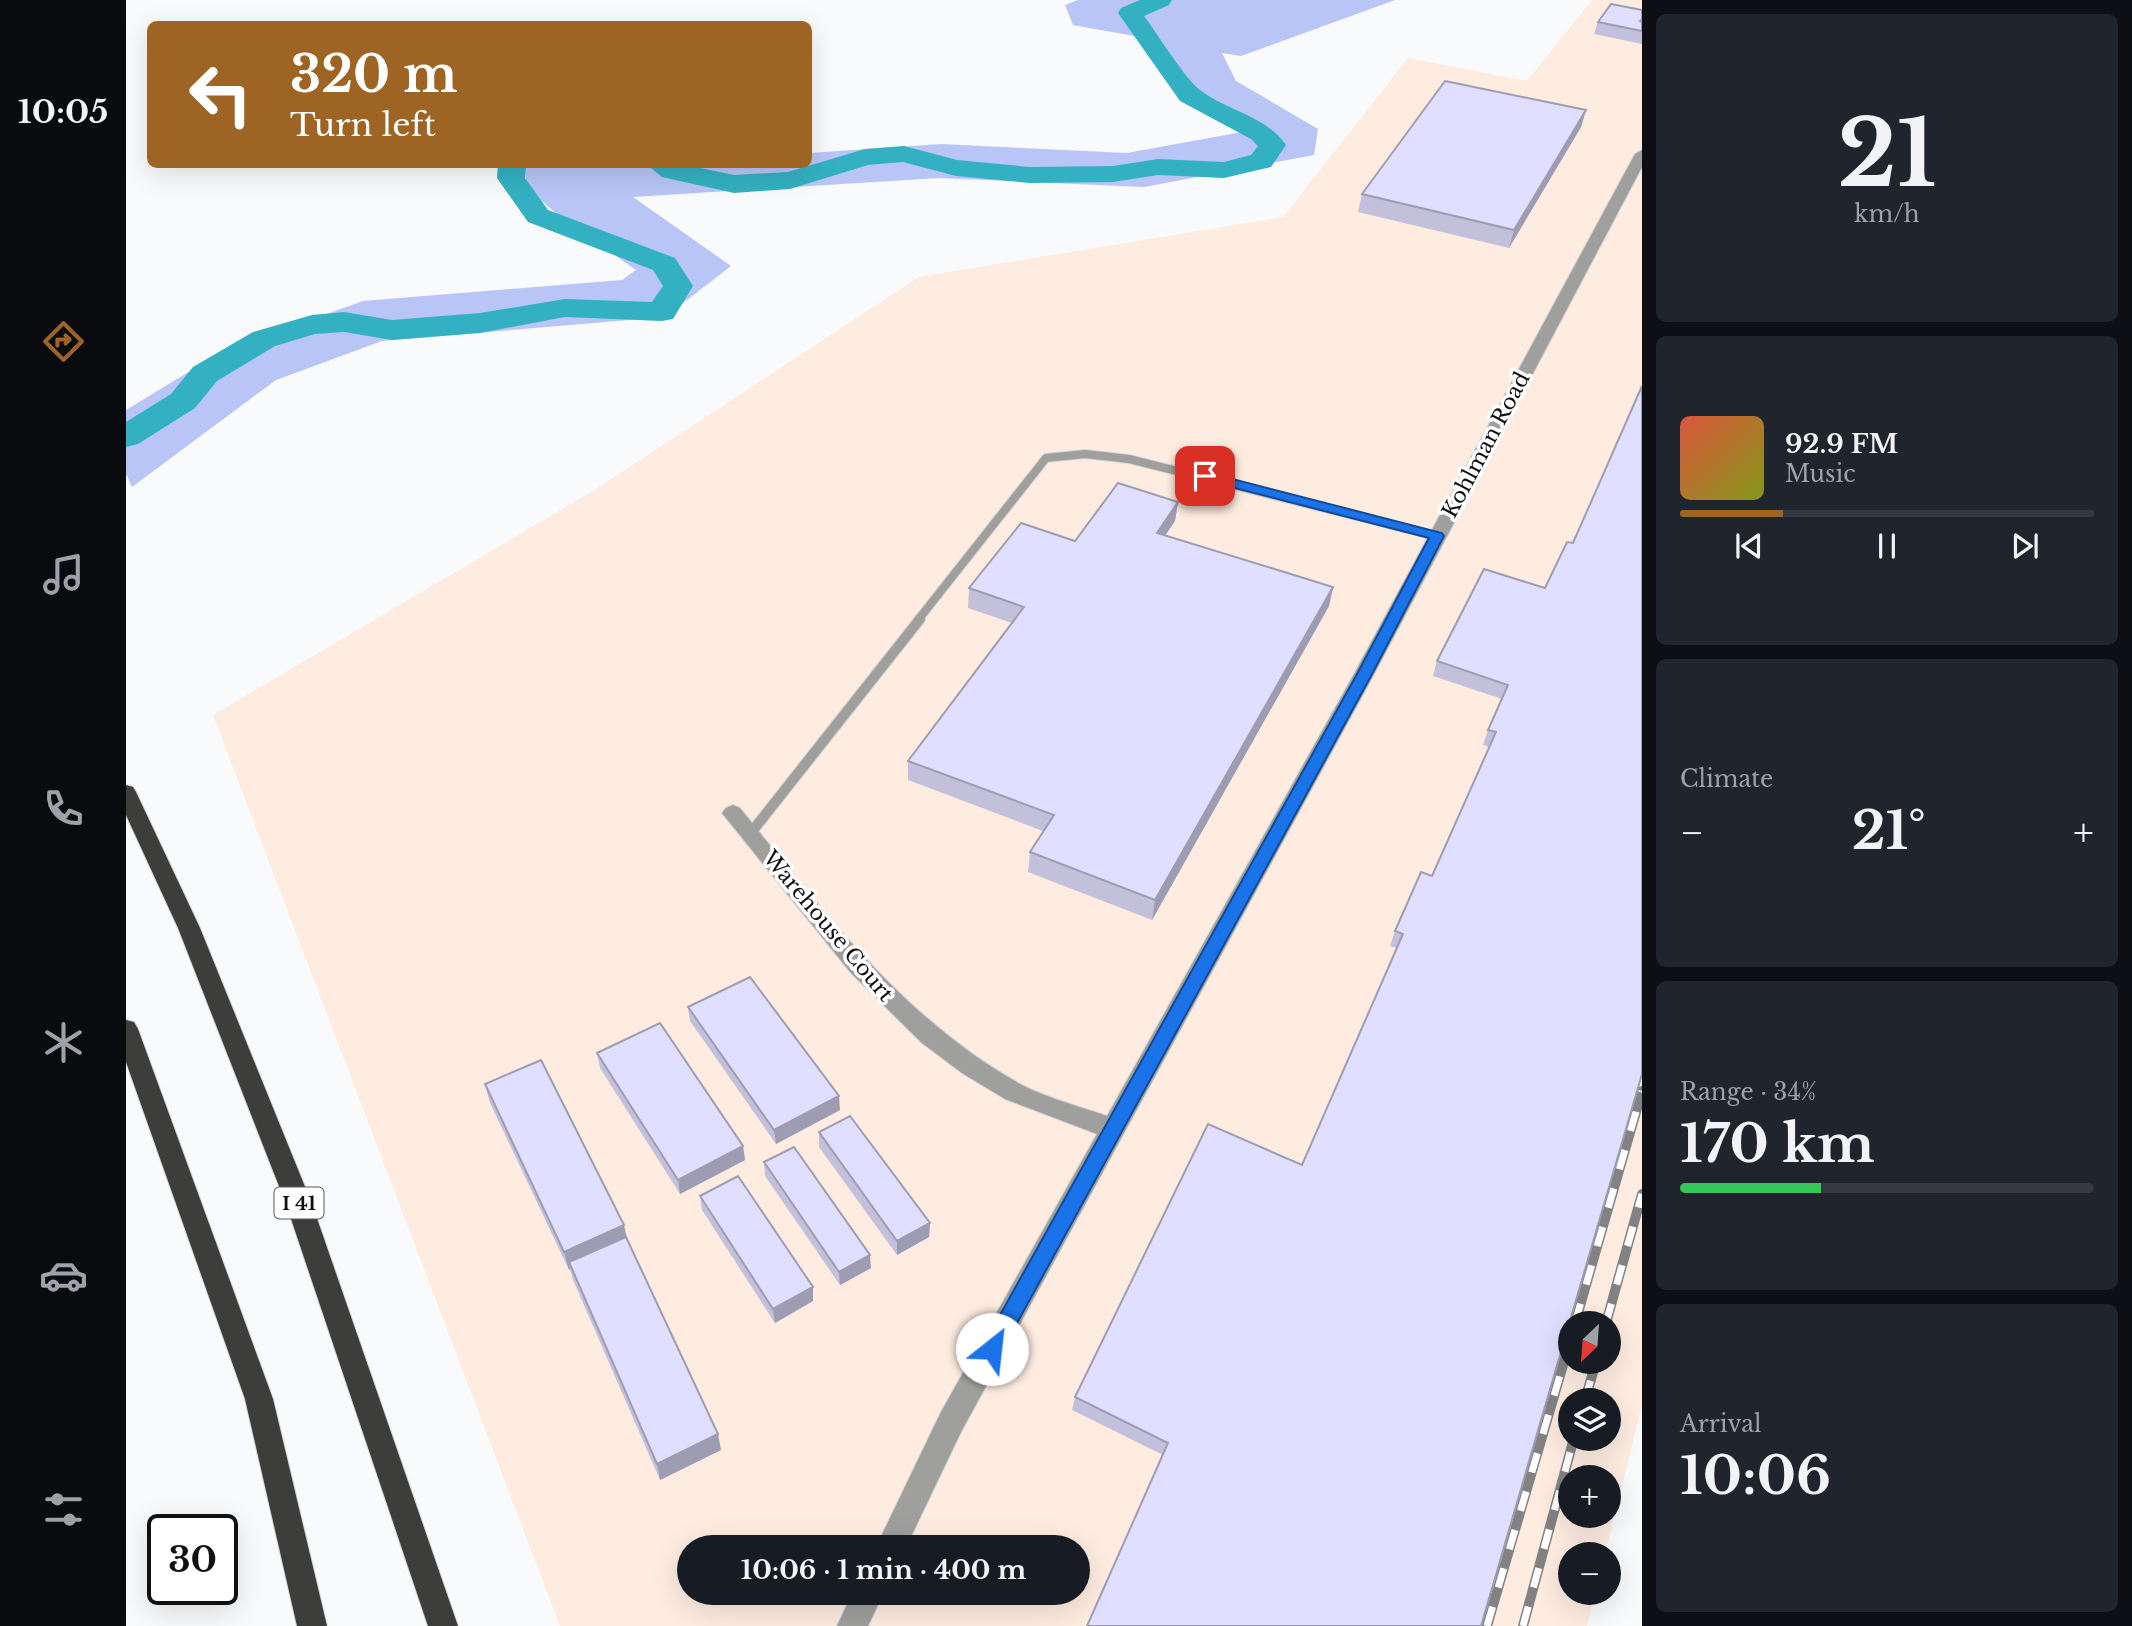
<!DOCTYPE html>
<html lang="en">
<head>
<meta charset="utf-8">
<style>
	:root { --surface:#171b24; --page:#20242c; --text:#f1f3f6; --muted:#9ea1a6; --line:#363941; --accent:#9e6424 }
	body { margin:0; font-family:"Libre Baskerville",serif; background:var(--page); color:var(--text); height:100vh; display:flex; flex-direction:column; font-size:26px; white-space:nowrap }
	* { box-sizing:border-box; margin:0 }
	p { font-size:23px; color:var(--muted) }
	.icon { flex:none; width:38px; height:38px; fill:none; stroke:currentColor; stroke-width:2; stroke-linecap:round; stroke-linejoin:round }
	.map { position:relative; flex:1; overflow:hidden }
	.drawer { display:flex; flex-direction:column; gap:14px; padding:14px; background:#0d0f14; width:490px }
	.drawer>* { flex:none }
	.hud { position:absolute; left:21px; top:21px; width:665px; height:147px; border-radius:10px; box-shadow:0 7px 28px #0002; background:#9e6424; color:#fff; overflow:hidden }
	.needle { width:46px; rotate:205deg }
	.fabs { position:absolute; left:1432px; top:1311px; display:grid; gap:14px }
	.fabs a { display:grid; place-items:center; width:63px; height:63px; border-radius:50%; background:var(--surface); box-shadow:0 7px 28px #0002; font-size:35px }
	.speed { position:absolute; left:21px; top:1514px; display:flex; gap:14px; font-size:35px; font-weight:700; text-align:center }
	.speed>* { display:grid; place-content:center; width:91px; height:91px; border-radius:50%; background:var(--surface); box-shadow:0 7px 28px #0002; line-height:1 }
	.speed .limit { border:4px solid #111; border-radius:10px; background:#fff; color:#111 }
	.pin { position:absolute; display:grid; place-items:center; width:60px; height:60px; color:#fff; margin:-30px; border-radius:14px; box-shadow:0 4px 10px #0006 }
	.me { position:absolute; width:77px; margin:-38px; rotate:29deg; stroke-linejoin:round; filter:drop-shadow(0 0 5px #0008) }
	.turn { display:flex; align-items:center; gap:24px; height:147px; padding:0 28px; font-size:32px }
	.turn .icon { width:91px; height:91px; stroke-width:2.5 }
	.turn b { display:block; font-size:49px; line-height:60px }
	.big { font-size:52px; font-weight:700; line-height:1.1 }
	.drawer .card { flex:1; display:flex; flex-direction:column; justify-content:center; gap:10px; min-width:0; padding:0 24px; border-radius:10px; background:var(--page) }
	.drawer .dial { align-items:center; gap:0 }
	.dial b { font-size:91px; line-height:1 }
	.song { display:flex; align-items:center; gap:21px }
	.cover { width:84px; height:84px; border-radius:10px; background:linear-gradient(135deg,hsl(10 70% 55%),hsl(70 70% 35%)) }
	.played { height:7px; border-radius:4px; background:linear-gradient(90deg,var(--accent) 25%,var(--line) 25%) }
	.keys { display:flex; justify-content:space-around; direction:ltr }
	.heat { display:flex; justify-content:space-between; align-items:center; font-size:38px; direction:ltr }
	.charge { height:10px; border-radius:5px; background:linear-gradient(90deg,#34c759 34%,var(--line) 0) }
	.trip { position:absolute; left:551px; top:1535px; width:413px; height:70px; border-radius:35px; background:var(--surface); box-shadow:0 7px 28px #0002; font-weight:700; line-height:70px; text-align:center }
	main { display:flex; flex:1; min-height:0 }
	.tabs { display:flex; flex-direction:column; width:126px; justify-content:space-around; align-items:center; background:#090b0e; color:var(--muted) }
	.tabs .icon { width:49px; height:49px }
	.tabs .on { color:var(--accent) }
	.tabs b { font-size:32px; color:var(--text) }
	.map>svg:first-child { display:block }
</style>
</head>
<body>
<main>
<nav class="tabs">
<b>10:05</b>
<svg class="icon on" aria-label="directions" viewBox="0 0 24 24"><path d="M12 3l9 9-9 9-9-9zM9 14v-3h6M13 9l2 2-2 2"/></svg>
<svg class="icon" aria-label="music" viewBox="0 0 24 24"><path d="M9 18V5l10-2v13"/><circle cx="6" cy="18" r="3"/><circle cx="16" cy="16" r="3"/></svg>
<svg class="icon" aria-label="phone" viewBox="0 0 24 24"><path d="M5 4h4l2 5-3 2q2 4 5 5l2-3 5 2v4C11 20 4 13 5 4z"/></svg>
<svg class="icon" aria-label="climate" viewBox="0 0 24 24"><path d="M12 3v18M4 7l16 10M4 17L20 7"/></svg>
<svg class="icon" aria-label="car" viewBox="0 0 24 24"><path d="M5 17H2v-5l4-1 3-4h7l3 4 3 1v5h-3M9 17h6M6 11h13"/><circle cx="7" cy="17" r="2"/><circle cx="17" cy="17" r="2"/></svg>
<svg class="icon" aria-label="filters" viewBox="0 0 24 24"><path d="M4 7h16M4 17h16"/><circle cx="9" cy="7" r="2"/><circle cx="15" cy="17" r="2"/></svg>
</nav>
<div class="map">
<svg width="1516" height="1626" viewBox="0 0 1516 1626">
	<rect width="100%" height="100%" fill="#f9fafc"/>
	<path fill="#feece1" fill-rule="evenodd" d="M 1466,0 L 1516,0 L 1516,1405 L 1479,1554 L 1444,1554 L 1444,1592 L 1469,1593 L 1461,1626 L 434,1626 L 87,715 L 467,491 L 793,277 L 1157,217 L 1282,58 L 1401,81 ZM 1444,1323 L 1482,1323 L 1482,1362 L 1444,1362 ZM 1444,1400 L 1482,1400 L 1482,1438 L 1444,1438 ZM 1444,1477 L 1482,1477 L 1482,1516 L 1444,1516 ZM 564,1547 L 952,1547 L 952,1592 L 564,1592 Z"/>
	<polygon fill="#b8c5f6" points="952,0 1269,0 1115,56 1096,53 1110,81 1192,129 1188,155 1018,187 813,178 507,197 605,266 539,317 256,341 150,380 6,487 0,474 0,410 97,351 237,301 496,280 510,270 433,216 401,188 398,165 682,164 683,153 815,144 1001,153 1116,132 1048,90 1025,39 947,25 939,5"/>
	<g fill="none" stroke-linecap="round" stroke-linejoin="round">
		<g fill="#33b1c2" fill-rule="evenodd">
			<path d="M 1014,0 L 1046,0 L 1043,5 L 1018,16 C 1031,33 1059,79 1074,90 C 1101,111 1139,115 1160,145 L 1145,167 L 1098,178 L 1032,175 L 987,182 L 904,183 L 830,176 L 777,162 L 742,165 L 664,189 L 608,193 L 536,177 L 520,164 L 555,164 L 608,175 L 662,172 L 739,149 L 778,146 L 831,160 L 904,167 L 987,166 L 1032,159 L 1098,162 L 1125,155 L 1132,146 L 1125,139 L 1054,101 L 992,13 L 995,8 Z"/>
			<polygon points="372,164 400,164 399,178 422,210 549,258 567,286 547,319 536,321 439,317 354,333 266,340 218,332 189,334 149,346 91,381 69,408 12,444 0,447 0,422 45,394 67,367 127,332 186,315 218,312 266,320 354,313 439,299 526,302 537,286 527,270 402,222 371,178"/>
		</g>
		<defs>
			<polyline id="lane-far1" points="792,620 920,458 959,454 1003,459 1311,536"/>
			<polyline id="lane" points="624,834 794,619"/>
			<g id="street">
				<path d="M 1516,150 L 1516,167 L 1247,676 L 835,1432 L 780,1547 L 750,1547 L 815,1412 L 971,1134 L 879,1099 L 836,1073 L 796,1043 L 725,973 L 596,813 L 600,808 L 607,805 L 614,808 C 697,911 778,1020 896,1085 C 923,1099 953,1106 981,1116 L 1227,676 L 1509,154 Z"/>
				<polygon points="727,1592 758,1592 742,1626 711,1626"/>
			</g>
			<g id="highway">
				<polygon points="0,785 7,787 10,792 74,928 186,1204 332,1626 302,1626 160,1204 52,928 0,815"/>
				<polygon points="0,1020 8,1022 12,1029 147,1399 201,1626 171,1626 119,1399 0,1062"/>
			</g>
		</defs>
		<use href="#lane-far1" stroke="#d4d5d6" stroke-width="10"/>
		<use href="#lane" stroke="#d4d5d6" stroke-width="12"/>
		<use href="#street" stroke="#d4d5d6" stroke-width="2"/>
		<use href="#highway" stroke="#d4d5d6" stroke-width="2"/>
		<use href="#lane-far1" stroke="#9f9f9e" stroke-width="8"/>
		<use href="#lane" stroke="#9f9f9e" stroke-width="10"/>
		<use href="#street" fill="#9f9f9e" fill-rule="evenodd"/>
		<use href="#highway" fill="#3d3d3c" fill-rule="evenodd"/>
		<defs>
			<g id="rail">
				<polyline points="1449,1323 1516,1091"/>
				<polyline points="1480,1323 1516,1194"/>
				<polyline points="1459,1400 1470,1362"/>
				<polyline points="1361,1626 1444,1341"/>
				<polyline points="1397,1626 1448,1438"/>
			</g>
		</defs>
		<use href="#rail" stroke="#828284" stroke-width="10"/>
		<use href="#rail" stroke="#fff" stroke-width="7" stroke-dasharray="20" stroke-linecap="butt"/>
	</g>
	<g fill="#c2c0db">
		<polygon points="1516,10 1516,44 1468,34 1472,22"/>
		<polygon points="1460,110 1455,127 1383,248 1232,212 1236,194"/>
		<polygon points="1052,502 1049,521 1039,535 1207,587 1203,606 1026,920 902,872 904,852 917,831 782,780 782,761 886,623 842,608 843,588 949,541"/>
		<polygon points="1358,569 1516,1074 1037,1455 946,1410 949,1397 1176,1165 1271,948 1264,946 1269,931 1306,876 1363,747 1357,745 1362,730 1376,699 1307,676 1311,661"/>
		<polygon points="562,1007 714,1110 650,1144 564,1021"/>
		<polygon points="471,1053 617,1146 619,1160 554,1194 474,1068"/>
		<polygon points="359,1084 501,1240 595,1450 534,1480 447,1280 444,1269 443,1270 364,1103"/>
		<polygon points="693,1132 804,1223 803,1237 771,1255 693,1147"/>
		<polygon points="638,1162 745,1268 714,1285 639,1176"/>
		<polygon points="574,1196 687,1287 687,1301 649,1323 576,1210"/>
	</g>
	<g fill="#9e9cb2">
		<polygon points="1460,110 1455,127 1383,248 1388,230"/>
		<polygon points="1052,502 1049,521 1028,552 1031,533"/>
		<polygon points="1207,587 1203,606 1026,920 1029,900"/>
		<polygon points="713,1096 714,1110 650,1144 648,1130"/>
		<polygon points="617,1146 619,1160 554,1194 552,1180"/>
		<polygon points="804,1223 803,1237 771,1255 771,1241"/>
		<polygon points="498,1225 502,1243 443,1262 444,1269 443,1270 438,1252"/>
		<polygon points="744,1255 745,1268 714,1285 713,1272"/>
		<polygon points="687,1287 687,1301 649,1323 647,1309"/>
		<polygon points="592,1434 595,1450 534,1480 531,1464"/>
	</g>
	<g fill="#e1dfff" stroke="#9e9cb2" stroke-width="2">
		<polygon points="1485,4 1516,10 1516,19 1514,21 1516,22 1516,31 1472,22"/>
		<polygon points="1319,81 1460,110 1388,230 1236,194"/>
		<polygon points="1516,386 1516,1074 1355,1626 961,1626 1042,1443 949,1397 1082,1124 1176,1165 1277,934 1269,931 1295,872 1306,876 1370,732 1362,730 1382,685 1311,661 1358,569 1419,588 1441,542 1447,543"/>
		<polygon points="992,483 1052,502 1031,533 1207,587 1029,900 904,852 928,815 782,761 898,607 843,588 895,523 949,541"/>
		<polygon points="624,977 713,1096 648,1130 562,1007"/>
		<polygon points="534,1023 617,1146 552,1180 471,1053"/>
		<polygon points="415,1060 498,1225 438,1252 359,1084"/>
		<polygon points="724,1116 804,1223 771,1241 693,1132"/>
		<polygon points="668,1147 744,1255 713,1272 638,1162"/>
		<polygon points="612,1176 687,1287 647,1309 574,1196"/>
		<polygon points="500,1237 592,1434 531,1464 443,1262"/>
	</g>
	<polygon fill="#1a73e8" stroke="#114b97" stroke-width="2" points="1079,472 1316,533 1318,536 1245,676 873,1356 866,1358 859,1356 856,1349 859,1342 1230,676 1303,538 1074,479 1072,476"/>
	<g text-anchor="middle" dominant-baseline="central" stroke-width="7" stroke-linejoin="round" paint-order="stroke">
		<rect fill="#fff" stroke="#585858" stroke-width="2" x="148.5" y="1187.5" width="49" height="31" rx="5"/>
		<g font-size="19" font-weight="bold" fill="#101011">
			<text x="173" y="1203">I 41</text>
		</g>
		<g font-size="21" fill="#101011" stroke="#fff">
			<text transform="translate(1360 445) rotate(-62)">Kohlman Road</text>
			<text transform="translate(702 926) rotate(50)">Warehouse Court</text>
		</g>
	</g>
</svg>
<div class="fabs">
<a><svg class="needle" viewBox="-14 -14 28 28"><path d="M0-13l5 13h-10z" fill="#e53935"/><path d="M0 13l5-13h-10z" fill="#9ea1a6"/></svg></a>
<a><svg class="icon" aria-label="layers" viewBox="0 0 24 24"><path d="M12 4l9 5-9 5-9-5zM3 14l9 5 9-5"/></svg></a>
<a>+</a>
<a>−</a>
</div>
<div class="speed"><div class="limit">30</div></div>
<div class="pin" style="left:1079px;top:476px;background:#d93025"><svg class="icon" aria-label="arrive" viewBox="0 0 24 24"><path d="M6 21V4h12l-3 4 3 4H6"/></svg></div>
<svg class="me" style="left:866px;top:1349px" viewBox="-20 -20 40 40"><circle r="19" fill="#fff"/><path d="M0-13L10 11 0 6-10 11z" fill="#1a73e8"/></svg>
<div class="trip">10:06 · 1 min · 400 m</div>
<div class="hud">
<div class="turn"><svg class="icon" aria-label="left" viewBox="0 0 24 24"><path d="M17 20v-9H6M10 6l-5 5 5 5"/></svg><div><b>320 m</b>Turn left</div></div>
</div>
</div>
<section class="drawer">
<div class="card dial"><b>21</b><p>km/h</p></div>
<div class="card">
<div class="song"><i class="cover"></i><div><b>92.9 FM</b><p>Music</p></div></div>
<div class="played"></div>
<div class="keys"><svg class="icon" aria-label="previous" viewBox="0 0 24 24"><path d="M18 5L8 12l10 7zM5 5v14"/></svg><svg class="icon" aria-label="pause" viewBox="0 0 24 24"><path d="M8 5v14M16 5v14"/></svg><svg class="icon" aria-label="next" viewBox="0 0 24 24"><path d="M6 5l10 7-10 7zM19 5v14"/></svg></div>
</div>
<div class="card"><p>Climate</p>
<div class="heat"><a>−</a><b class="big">21°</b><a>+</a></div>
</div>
<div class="card"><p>Range · 34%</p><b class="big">170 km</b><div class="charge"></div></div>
<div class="card"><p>Arrival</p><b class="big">10:06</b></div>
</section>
</main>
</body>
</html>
